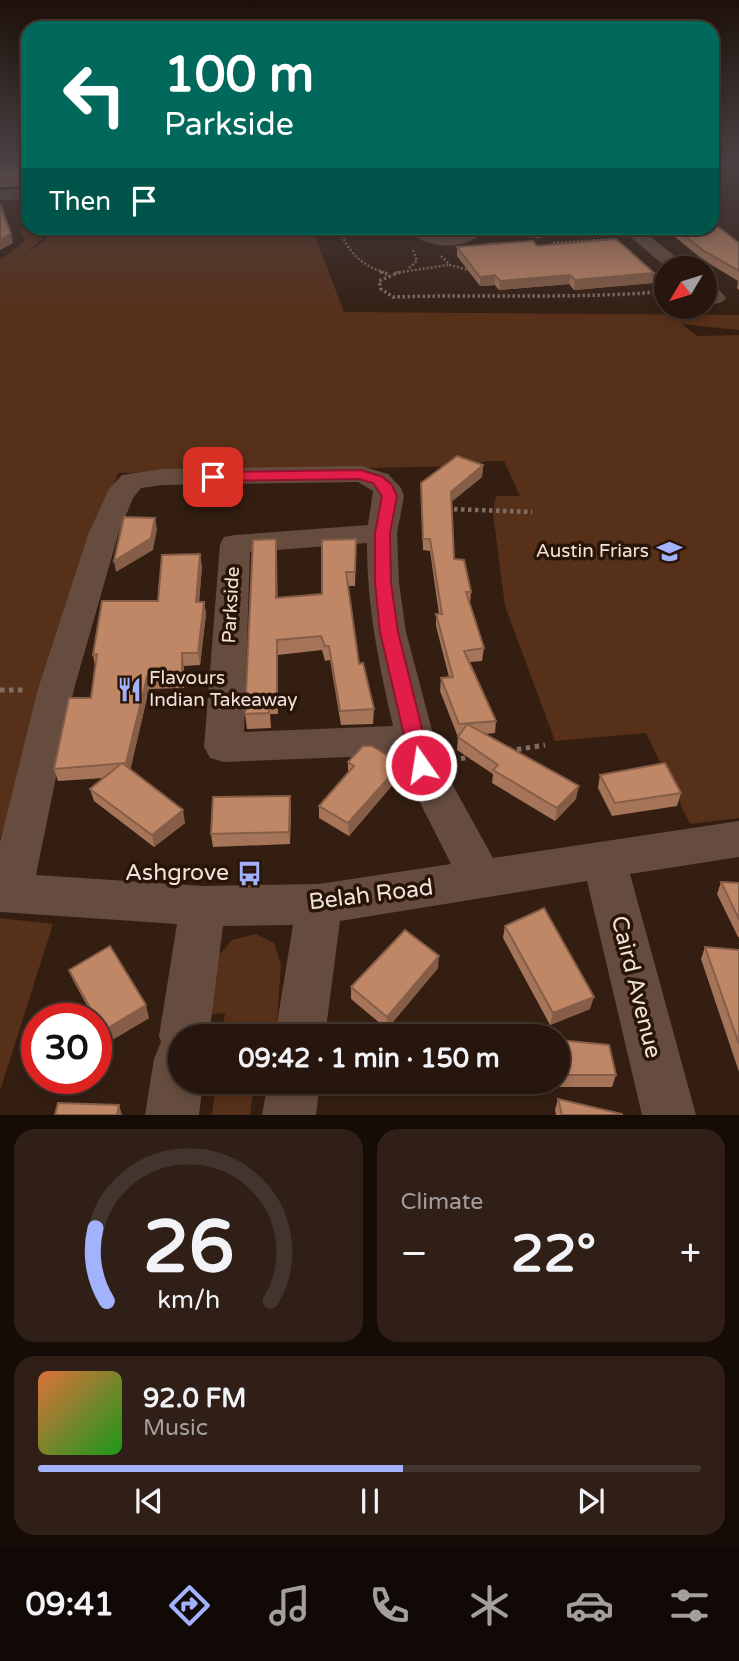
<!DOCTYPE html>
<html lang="en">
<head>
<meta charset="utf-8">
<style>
	:root { --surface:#27160e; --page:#2f1f17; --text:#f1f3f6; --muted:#a49f9e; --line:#43352e; --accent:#a2b2fd }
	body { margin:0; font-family:"Varela Round",sans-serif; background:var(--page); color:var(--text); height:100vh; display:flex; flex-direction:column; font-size:26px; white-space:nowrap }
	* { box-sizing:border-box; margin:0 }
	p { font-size:23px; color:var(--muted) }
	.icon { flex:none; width:38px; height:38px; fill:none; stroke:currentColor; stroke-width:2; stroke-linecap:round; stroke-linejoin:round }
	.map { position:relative; height:1115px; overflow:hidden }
	.details { display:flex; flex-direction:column; gap:14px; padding:14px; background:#150c08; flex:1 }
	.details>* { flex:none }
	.top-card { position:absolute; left:21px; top:21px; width:698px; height:214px; border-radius:21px; box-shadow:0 4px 10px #0003,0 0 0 2px var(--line); background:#00695c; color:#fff; overflow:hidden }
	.needle { width:46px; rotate:232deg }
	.tools { position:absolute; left:654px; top:256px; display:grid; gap:14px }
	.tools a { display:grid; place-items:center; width:63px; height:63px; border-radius:50%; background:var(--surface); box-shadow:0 4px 10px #0003,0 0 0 2px var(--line); font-size:35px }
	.speed { position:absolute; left:21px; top:1003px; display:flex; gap:14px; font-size:35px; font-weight:700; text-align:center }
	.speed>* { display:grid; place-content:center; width:91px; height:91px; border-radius:50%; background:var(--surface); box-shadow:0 4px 10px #0003,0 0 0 2px var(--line); line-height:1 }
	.speed .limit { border:10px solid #d22; background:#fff; color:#111 }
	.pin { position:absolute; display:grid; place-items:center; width:60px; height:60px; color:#fff; margin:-30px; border-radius:14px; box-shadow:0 4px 10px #0006 }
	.me { position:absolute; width:77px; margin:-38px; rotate:347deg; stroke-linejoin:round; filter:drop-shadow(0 0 5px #0008) }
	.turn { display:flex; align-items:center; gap:24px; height:147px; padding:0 28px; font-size:32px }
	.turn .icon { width:91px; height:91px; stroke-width:2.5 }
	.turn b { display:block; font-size:49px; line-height:60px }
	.then { display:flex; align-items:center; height:66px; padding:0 28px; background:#0003; gap:14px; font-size:26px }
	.big { font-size:52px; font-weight:700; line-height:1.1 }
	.details .card { flex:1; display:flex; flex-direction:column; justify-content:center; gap:10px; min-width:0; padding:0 24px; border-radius:21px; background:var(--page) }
	.details .dial { align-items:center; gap:0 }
	.dial svg { height:182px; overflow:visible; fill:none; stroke:var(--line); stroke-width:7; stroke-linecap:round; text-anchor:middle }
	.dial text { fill:var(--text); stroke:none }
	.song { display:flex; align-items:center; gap:21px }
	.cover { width:84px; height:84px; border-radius:10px; background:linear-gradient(135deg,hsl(20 70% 55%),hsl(120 70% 35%)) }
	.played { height:7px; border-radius:4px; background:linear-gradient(90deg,var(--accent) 55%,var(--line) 55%) }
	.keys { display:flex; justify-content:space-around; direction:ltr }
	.heat { display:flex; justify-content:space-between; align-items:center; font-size:38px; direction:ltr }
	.details .tiles { flex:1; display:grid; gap:14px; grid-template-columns:1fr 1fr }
	.card:last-child { grid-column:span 2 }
	.trip { position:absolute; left:168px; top:1024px; width:402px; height:70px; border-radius:35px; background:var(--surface); box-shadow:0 4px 10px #0003,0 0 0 2px var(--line); font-weight:700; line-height:70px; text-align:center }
	.tab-bar { display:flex; height:112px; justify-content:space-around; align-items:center; background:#100906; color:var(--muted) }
	.tab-bar .icon { width:49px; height:49px }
	.tab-bar .on { color:var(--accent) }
	.tab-bar b { font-size:32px; color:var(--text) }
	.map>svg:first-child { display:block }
</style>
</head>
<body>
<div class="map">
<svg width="739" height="1115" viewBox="0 0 739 1115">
	<rect width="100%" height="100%" fill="#341e12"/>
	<g fill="#573019">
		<polygon points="28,226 65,228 46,235 24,256 51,235 139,228 312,228 344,312 739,315 739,330 682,324 697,336 739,335 739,818 690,824 646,733 555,741 505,606 493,514 496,496 520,496 504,461 489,461 464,466 118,473 78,584 12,817 0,837 0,260 25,241 20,229"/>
		<polygon points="0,918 53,924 0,1091"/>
		<polygon points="256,934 274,943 281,964 276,1036 222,1036 225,1013 209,1015 217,958 232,940"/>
		<polygon points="216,1082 273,1082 273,1084 254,1085 250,1115 212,1115"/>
	</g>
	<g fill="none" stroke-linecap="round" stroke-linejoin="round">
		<g stroke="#806d62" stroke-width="2.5" stroke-dasharray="2 2" stroke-linecap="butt">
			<path d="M 339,228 C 348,252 360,265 386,273"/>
			<polyline points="553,243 614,239"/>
			<polyline points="487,244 510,243"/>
			<polyline points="441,256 450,265 472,271"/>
			<polyline points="409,268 417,261 413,250"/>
			<polyline points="395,273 448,265"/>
		</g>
		<g stroke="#806d62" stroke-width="3.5" stroke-dasharray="2.5 2.5" stroke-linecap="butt">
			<polyline points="380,272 388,274"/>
			<path d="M 400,272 L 379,281 L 381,289 L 393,297 C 482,294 569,299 658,292 L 667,288"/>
		</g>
		<polyline stroke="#806d62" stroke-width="4.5" stroke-dasharray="3.5 3.5" stroke-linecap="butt" points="447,509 532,512"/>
		<g stroke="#806d62" stroke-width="5" stroke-dasharray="4.5 4.5" stroke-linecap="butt">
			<polyline points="0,690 27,690"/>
			<polyline points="508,751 545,745"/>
			<polyline points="452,760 471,757"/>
		</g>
		<g fill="#654c3e" fill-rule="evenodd">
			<polygon points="28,189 28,199 0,200 0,190"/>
			<path d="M 406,228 C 422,227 434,234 449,234 C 464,234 469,226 486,228 C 470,252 424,251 406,228 Z"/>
			<polygon points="524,228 544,228 548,233 539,239 532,237"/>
			<polygon points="620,228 640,228 689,268 667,268"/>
			<path d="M 705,283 C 714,285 720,290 726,298 L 722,302 L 715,304 L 705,300 Z"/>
			<path d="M 361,466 L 388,474 L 401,488 L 404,496 L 397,533 L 399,583 L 406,632 L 441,764 L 493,858 L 739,821 L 739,857 L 630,874 L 696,1115 L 642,1115 L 587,881 L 340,921 L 325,1036 L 275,1036 L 293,925 L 223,926 L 209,1036 L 180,1036 L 180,1082 L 203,1082 L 199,1115 L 145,1115 L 154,1059 L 161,1042 L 159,1036 L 177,924 L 0,912 L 0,842 L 38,689 L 88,535 L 109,489 L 122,475 L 163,469 ZM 358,482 L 373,491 L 368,525 L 235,535 L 224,537 L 220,544 L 204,747 L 210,758 L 224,762 L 399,755 L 401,765 L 451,864 L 319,884 L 203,886 L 36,875 L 74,689 L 118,535 L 133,498 L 141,488 L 163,485 ZM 367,543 C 367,608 379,664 393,726 L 244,732 L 250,552 Z"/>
			<polygon points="268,1082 320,1082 316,1115 262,1115"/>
		</g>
	</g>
	<g fill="#a57459">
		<polygon points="0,163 28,163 28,186 0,187"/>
		<polygon points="664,228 712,228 739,243 739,290 737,288 738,281 702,259"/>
		<polygon points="537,246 653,283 574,290 569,284 499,290 495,285 480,286 457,256 457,247"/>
		<polygon points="483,465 482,477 451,502 454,559 471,592 470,604 484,648 482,661 470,662 496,721 495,733 485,734 576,799 555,821 492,783 493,774 457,750 458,737 440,691 441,678 449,677 436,626 436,614 439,614 430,551 423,550 421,483"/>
		<polygon points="277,553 277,598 322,594 356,553 355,586 348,586 359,664 374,709 373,724 341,725 330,660 325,661 322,650 278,655 278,714 270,714 271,728 247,729 245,714"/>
		<polygon points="202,566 199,602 204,602 206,614 200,665 184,666 184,688 149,689 130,770 185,823 154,847 94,801 90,789 104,778 58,781 54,769 91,698 95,665 93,655"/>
		<polygon points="348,762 400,776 349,836 319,818 319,806 348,772"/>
		<polygon points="600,775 681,793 677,806 612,816 598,788"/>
		<polygon points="290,796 291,808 290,844 213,847 211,834"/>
		<polygon points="721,882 739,883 739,937 738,937 717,894"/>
		<polygon points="505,926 590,1009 550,1025 503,938"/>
		<polygon points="705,947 739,950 739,1072 701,959"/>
		<polygon points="438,968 387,1029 351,999 351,987"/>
		<polygon points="69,970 149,1018 107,1043 96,1023 96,1018 94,1018 74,982"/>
		<polygon points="558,1040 616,1075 612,1087 550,1087 548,1082 558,1082"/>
		<polygon points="558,1099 622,1115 556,1115 555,1110"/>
	</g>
	<g fill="#865e48">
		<polygon points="11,234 13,243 0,250 0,240"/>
		<polygon points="654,273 653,283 574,290 575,280"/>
		<polygon points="495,275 495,285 480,286 480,277"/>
		<polygon points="570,275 569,284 499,290 500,281"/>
		<polygon points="483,465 482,477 450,503 451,492"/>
		<polygon points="155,518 157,529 153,550 116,572 114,561"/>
		<polygon points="276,539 277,553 278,612 276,598"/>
		<polygon points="200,554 202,566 198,614 196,602"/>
		<polygon points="204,602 206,614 200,665 198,653"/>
		<polygon points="277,640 278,655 278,714 277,699"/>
		<polygon points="182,653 184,666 184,688 182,676"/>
		<polygon points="147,677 149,689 129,776 126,763"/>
		<polygon points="401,764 400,776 349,836 348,823"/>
		<polygon points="579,786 576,799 555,821 557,808"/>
		<polygon points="290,796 291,808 290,844 289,832"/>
		<polygon points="183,810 185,823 154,847 152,835"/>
		<polygon points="439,956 438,968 387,1029 387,1017"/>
		<polygon points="594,997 590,1009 550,1025 553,1013"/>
		<polygon points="146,1005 149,1018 107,1043 103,1031"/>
		<polygon points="119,1105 122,1115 117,1115"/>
	</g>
	<g fill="#c08767" stroke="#865e48" stroke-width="2">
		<polygon points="0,163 28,163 28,178 0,179"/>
		<polygon points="0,204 11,234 0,240"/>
		<polygon points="712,222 739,243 739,271 704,251 675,228 712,228"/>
		<polygon points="616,239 654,273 575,280 570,275 500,281 495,275 480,277 457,247 533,241 537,246"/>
		<polygon points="457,456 483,465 451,492 454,559 464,560 471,592 466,592 484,648 464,651 496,721 459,724 441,678 453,677 436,614 442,614 430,539 423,539 421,483"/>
		<polygon points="124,517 155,518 151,538 114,561"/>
		<polygon points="276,539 276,598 322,594 322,540 356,539 355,572 346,572 359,664 363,663 374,709 340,711 329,646 325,646 321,636 277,640 277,699 268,699 269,713 245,714 253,540"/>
		<polygon points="200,554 196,602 204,602 198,653 182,653 182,676 147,677 126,763 54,769 69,698 91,698 97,654 93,655 102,601 158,601 162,555"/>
		<polygon points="467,724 579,786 557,808 493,770 498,765 458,737"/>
		<polygon points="363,746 372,746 401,764 348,823 319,806 354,766 348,762"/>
		<polygon points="122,763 183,810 152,835 90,789"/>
		<polygon points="665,763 681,793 615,803 600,775"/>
		<polygon points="290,796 289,832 211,834 213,797"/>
		<polygon points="721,882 739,883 739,919"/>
		<polygon points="544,908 594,997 553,1013 505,926"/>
		<polygon points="405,930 439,956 387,1017 351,987"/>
		<polygon points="110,946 146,1005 103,1031 69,970"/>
		<polygon points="705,947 739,950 739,1044"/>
		<polygon points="558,1040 609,1045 616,1075 558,1075"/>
		<polygon points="558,1099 622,1114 622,1115 562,1115"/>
		<polygon points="58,1103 119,1105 117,1115 55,1115"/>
	</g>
	<linearGradient id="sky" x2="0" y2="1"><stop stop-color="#1d100a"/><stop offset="0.51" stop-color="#4a4144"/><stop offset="1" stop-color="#4a4144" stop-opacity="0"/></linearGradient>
	<rect width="739" height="319" fill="url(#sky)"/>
	<polygon fill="#e11d48" stroke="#92132f" stroke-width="2" points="361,470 383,477 392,485 397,496 390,533 391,583 398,632 431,765 428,771 421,773 414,771 411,765 380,632 375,583 375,533 382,496 373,483 359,479 213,481 205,477 213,472"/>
	<defs>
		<symbol id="school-bare" viewBox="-9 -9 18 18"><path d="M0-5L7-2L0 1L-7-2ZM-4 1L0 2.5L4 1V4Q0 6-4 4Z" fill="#a2b2fd" stroke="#291408" stroke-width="2.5" paint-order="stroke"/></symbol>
		<symbol id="restaurant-bare" viewBox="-9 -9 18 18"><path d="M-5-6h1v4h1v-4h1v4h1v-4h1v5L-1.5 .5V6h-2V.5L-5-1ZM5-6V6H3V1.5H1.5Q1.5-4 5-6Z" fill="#a2b2fd" stroke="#291408" stroke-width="2.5" paint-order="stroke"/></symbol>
		<symbol id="bus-bare" viewBox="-9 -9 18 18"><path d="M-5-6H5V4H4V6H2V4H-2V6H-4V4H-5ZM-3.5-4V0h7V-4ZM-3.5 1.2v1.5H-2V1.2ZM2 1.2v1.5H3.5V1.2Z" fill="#a2b2fd" stroke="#291408" stroke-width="2.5" paint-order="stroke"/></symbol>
	</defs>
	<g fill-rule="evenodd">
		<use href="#school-bare" x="652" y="534" width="35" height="35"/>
		<use href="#restaurant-bare" x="112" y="672" width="35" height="35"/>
		<use href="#bus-bare" x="232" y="856" width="35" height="35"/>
	</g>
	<g text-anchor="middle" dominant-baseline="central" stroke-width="7" stroke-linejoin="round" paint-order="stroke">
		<g font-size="19" fill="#f1e2da" stroke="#291408" text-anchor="end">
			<text x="649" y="551">Austin Friars</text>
			<text x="149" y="678" text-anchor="start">Flavours<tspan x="149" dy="22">Indian Takeaway</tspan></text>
		</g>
		<g font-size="19" fill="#f1e2da" stroke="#291408">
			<text transform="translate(231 605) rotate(-87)">Parkside</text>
		</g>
		<g font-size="23" fill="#f1e2da" stroke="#291408" text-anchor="end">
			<text x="229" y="873">Ashgrove</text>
		</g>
		<g font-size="23" fill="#f1e2da" stroke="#291408">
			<text transform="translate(371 895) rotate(-7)">Belah Road</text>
			<text transform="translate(636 987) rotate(76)">Caird Avenue</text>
		</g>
	</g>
</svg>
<div class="tools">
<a><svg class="needle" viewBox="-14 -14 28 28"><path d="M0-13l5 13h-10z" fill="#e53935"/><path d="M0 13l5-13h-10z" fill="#a49f9e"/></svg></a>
</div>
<div class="speed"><div class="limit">30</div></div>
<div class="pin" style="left:213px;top:477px;background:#d93025"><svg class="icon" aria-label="arrive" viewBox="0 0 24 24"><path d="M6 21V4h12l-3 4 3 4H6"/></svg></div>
<svg class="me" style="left:421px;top:765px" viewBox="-20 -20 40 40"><circle r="17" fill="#e11d48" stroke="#fff" stroke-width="3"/><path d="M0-11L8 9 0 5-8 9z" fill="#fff"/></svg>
<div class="trip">09:42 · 1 min · 150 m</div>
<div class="top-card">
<div class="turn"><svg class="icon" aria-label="left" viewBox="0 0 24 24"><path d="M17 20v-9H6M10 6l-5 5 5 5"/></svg><div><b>100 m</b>Parkside</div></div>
<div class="then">Then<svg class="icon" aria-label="arrive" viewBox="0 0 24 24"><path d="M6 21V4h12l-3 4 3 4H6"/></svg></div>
</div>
</div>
<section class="details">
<div class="tiles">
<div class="card dial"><svg viewBox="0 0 100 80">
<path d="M14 69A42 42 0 1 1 86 69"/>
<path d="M14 69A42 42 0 0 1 9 37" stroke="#a2b2fd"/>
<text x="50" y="56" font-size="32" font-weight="700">26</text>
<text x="50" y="72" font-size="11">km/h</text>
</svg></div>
<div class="card"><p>Climate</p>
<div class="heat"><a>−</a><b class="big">22°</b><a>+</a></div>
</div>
<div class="card">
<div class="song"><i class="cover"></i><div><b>92.0 FM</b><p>Music</p></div></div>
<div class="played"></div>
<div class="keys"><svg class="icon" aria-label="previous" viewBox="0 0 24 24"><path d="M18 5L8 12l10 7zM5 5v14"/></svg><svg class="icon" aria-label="pause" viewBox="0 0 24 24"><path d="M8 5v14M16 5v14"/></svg><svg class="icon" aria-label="next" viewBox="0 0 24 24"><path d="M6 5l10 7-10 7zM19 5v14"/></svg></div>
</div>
</div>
</section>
<nav class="tab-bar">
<b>09:41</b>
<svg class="icon on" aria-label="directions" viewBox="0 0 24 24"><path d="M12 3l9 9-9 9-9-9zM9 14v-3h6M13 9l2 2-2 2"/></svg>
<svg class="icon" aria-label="music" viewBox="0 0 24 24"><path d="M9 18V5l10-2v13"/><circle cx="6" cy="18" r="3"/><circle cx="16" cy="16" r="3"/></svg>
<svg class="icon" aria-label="phone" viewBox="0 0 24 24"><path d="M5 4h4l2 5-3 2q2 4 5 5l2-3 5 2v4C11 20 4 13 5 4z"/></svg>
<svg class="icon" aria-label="climate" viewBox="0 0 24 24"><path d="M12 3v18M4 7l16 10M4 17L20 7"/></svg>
<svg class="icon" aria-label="car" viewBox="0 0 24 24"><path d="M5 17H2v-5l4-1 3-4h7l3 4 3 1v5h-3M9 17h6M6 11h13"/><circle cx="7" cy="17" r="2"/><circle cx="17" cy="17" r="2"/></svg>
<svg class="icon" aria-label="filters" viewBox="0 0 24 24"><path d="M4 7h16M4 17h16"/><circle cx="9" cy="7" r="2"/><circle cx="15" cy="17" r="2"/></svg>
</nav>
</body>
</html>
